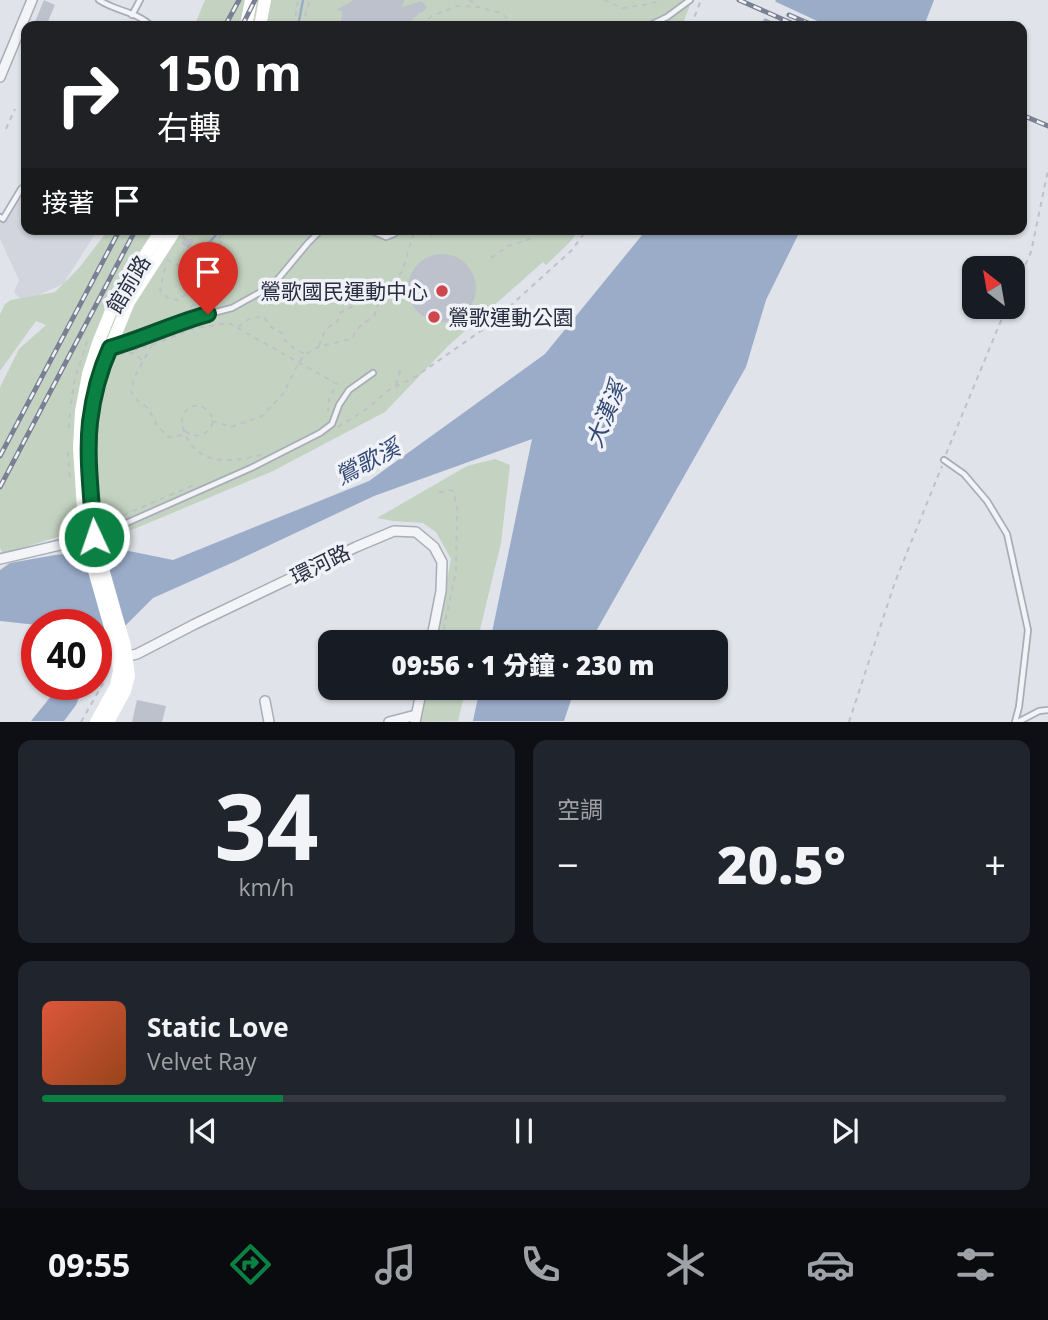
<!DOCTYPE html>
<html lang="zh-TW">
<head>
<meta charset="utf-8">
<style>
	:root { --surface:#171b24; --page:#20242c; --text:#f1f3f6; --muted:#9ea1a6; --line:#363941; --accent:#0b8043 }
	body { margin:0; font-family:"Open Sans","Noto Sans TC",sans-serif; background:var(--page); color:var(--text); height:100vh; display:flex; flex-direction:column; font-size:26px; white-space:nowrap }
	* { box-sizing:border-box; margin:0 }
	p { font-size:23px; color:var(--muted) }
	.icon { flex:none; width:38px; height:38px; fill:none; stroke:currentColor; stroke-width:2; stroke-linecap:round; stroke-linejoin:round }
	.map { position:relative; height:722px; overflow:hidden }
	.panel { display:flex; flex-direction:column; gap:18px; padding:18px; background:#0d0f14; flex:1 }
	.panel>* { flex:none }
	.banner { position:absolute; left:21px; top:21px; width:1006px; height:214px; border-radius:14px; box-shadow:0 2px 5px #0004; background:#202124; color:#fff; overflow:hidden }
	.needle { width:46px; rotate:329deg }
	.fabs { position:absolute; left:962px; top:256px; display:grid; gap:14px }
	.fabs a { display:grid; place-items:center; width:63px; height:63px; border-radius:14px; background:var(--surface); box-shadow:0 2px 5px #0004; font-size:35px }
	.speed { position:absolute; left:21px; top:609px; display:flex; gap:14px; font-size:35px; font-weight:700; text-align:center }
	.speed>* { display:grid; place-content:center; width:91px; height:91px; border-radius:50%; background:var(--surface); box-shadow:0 2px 5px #0004; line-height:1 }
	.speed .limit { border:10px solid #d22; background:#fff; color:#111 }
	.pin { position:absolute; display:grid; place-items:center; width:60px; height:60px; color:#fff; margin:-72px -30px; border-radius:50% 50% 50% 0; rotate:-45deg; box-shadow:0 0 7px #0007 }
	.pin .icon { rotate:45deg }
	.me { position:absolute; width:77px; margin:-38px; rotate:357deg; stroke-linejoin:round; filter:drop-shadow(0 0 5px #0008) }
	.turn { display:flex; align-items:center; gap:24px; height:147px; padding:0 21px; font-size:32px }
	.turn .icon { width:91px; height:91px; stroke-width:2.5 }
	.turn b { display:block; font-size:49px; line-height:60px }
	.then { display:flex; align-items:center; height:66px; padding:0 21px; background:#0003; gap:14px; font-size:26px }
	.big { font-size:52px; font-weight:800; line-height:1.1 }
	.panel .tile { flex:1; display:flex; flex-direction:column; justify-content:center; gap:10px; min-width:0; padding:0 24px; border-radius:14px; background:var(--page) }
	.panel .dial { align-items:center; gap:0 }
	.dial b { font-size:91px; line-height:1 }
	.song { display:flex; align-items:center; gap:21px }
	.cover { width:84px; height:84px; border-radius:10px; background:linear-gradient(135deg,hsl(10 70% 55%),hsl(20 70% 35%)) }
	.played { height:7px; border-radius:4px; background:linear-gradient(90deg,var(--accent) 25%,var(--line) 25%) }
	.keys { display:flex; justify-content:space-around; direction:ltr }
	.heat { display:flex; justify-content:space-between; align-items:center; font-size:38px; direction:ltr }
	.panel .tiles { flex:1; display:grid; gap:18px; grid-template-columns:1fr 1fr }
	.tile:last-child { grid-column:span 2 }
	.trip { position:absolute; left:318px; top:630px; width:410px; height:70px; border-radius:14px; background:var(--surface); box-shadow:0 2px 5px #0004; font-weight:800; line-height:70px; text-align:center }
	.dock { display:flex; height:112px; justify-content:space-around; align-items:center; background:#090b0e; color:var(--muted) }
	.dock .icon { width:49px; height:49px }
	.dock .selected { color:var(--accent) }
	.dock b { font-size:32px; color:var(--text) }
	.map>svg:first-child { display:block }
</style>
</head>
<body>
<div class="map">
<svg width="1048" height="722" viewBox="0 0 1048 722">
	<rect width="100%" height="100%" fill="#e0e3e9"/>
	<polygon fill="#d2d5de" points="26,189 26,229 97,229 97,231 63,284 23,302 14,292 19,280 0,239 0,221"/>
	<g fill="#c4d3c1">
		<polygon points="205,0 692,0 682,26 197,26 195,24"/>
		<polygon points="109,229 580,229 570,242 546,265 543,262 449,345 385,412 273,471 122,534 108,521 3,554 0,548 0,387 19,349 46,325 36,321 0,371 0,314 5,304 11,300 55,292 79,268"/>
		<polygon points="495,459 510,465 501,543 477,642 435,642 451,559 436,532 423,523 393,521 377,518 467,466"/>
		<polygon points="426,688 466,688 458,721 419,722"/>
	</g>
	<g fill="#9bacc9">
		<polygon points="776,0 934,0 924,26 760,26"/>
		<polygon points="647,229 801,229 766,300 746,367 590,642 490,642 532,439 374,496 236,561 153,598 99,652 96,657 96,625 37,625 0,621 0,570 10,563 55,555 119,549 173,560 369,481 545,354"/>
		<polygon points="61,684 85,684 76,705 64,721 31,721"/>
		<polygon points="480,688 575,688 564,721 473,721"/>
	</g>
	<polygon fill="#e0e3e9" points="772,0 828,26 783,26 762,17"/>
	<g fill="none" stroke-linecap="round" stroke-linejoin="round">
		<g stroke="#9bacc9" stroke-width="2.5">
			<polyline points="298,26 303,0"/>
			<polyline points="185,281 197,268 208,244 221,229"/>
		</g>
	</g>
	<g fill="#bdc1cc">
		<polygon points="44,0 55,5 46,26 41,26 34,24"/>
		<polygon points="354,0 404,0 402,7 421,1 427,7 422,13 420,12 407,26 343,26 341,19 342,11 336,10"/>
		<circle cx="442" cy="288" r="34"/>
		<polygon points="137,700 166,706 162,722 132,722"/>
	</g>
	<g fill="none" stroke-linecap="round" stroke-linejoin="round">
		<polyline stroke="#bbbfc7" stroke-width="9" stroke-dasharray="9 4.5" stroke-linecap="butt" points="185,246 189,240 189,239"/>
		<defs>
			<g id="lane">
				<path d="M 99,0 C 115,11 138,12 151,26"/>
				<polyline points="132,15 140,0"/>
				<polyline points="648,26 667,17 690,0"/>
				<polyline points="0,217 3,219 21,189 26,185"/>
				<polyline points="367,229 386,237 394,234 395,229"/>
				<polyline points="115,346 145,337 185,320 232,308 259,293 278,279 308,243 322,229"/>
				<polyline points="944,460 964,474 987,501 1007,534 1028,630 1019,707 1015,722"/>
				<polyline points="97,536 251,468 320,433 332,424 339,405 349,390 373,373"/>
				<polyline points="1018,722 1039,711 1048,710"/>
			</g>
			<g id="street">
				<polyline points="0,77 32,0"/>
				<polyline points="0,559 90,538"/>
				<polyline points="123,657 137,654 195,624 356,547 394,531 416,532 434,547 442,562 441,591 431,642"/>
				<polyline points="265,701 269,722"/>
				<polyline points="389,722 416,715"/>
				<polyline points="415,722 422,688"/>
			</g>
		</defs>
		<use href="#lane" stroke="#a9adb7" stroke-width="8"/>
		<use href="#street" stroke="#a9adb7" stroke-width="12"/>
		<g stroke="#bec1c8" stroke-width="2" stroke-dasharray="5 5" stroke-linecap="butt">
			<polyline points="469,0 477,5"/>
			<polyline points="604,0 623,8 649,4 662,0"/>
			<polyline points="294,26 298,0"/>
			<polyline points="302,26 310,0"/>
			<polyline points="421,26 432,16 457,6 479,7 501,13 516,26"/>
			<polyline points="691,26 701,0"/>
			<polyline points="6,129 15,109"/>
			<polyline points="421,229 432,236"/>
			<polyline points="182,237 190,242 189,243 185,241 184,242 187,244 185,246"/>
			<polyline points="491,258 508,246 530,239 532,234 532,229"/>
			<polyline points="167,260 197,274"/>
			<polyline points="165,268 160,291 169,299 179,300 192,289 206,255 226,229"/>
			<polyline points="1013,292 1031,252 1048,170"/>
			<polyline points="183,314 195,303 215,271 218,250 224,233"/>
			<path d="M 238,327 L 249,319 L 263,316 L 271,327 L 282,333 C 285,345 294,349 306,354"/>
			<polyline points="152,345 134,378 131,392 138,401 148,408 158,427 169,437 184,435"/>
			<path d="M 319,346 C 323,335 325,327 337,322 L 340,313 L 353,306 L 359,300 L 367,299 L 383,289"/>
			<polyline points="123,351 134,350 152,345 195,328 229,323 337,384 329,399 328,412"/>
			<polyline points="119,354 134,353 142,360"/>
			<polyline points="396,385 401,368"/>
			<polyline points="71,404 75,378 88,339"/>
			<polyline points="212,421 231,427 262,416 283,394 299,362 306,354 318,347 351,339 360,326 374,316 383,289 402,272 415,229"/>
			<polyline points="338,427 368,408 389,390 415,377 488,326 572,250 587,229"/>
			<polyline points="69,428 70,410"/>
			<path d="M 185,431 C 203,445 222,423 207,410 C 198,401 184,407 182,419 C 181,424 184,430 185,435 C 188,439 191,446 195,449 C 214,466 239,460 261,455"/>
			<polyline points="68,452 70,481"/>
			<polyline points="946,454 1007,306"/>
			<polyline points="439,493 448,490 453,491 457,506 456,571 441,642"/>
			<polyline points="105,523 196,484"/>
			<polyline points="81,722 105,680"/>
			<polyline points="849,722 895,582 942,466"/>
		</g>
		<use href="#lane" stroke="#f3f4f7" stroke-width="4.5"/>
		<use href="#street" stroke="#f3f4f7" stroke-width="9"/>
		<g stroke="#fff" stroke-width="12">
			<polyline points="246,26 251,0"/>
			<polyline points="260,26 265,0"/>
			<polyline points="96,722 116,686 119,671 116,648 85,539 79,448 81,411 88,374 98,343 115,301 162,229"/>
			<polyline points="108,722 125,691 129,676 125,646 94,537 89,449 90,423 94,401 108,353 129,302 176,229"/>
		</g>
		<defs>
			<g id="rail">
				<polyline points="739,0 798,26"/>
				<polyline points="789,15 815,26"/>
				<polyline points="225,26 239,0"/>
				<polyline points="242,26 255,0"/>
				<polyline points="1022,115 1048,126"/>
				<polyline points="0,456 120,229"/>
				<polyline points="0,487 136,229"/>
			</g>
		</defs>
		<use href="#rail" stroke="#7a8093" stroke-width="5"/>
		<use href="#rail" stroke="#f0f2f7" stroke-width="2.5" stroke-dasharray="8" stroke-linecap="butt"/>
	</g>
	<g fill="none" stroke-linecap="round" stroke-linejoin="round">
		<defs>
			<path id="route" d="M 94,537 C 92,500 86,458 90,422 C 93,397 100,370 110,348 C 144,338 175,323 208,314"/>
		</defs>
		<use href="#route" stroke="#07532c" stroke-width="18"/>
		<use href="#route" stroke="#0b8043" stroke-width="12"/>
	</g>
	<g fill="#ce454b" stroke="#f0f2f7" stroke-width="2.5">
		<circle cx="442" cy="291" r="7"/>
		<circle cx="434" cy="317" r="7"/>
	</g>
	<g text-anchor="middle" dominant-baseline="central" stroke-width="7" stroke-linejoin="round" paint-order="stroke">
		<g font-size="21" fill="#292f41" stroke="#f0f2f7">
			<text transform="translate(128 284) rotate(-59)">館前路</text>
			<text transform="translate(320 564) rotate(-26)">環河路</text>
		</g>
		<g font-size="21" fill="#292f41" stroke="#f0f2f7" text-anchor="end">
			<text x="428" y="291">鶯歌國民運動中心</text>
			<text x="448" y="317" text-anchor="start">鶯歌運動公園</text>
		</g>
		<g font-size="23" font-style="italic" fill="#334975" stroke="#f0f2f7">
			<text transform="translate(605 414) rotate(-68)">大漢溪</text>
			<text transform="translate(367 461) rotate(-28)">鶯歌溪</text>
		</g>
	</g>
</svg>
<div class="fabs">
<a><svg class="needle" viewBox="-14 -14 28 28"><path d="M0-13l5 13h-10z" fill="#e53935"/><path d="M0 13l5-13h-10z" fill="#9ea1a6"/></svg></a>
</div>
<div class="speed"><div class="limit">40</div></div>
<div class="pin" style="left:208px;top:314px;background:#d93025"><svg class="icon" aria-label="arrive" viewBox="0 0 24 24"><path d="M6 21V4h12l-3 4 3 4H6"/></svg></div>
<svg class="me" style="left:94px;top:537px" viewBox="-20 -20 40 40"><circle r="17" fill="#0b8043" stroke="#fff" stroke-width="3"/><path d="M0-11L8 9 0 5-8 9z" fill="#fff"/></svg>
<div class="trip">09:56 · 1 分鐘 · 230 m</div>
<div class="banner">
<div class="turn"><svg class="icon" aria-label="right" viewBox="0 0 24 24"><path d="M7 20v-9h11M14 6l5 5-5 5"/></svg><div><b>150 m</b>右轉</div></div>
<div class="then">接著<svg class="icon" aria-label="arrive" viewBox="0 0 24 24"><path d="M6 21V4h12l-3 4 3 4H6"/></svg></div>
</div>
</div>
<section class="panel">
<div class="tiles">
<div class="tile dial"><b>34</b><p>km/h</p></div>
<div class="tile"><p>空調</p>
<div class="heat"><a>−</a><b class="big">20.5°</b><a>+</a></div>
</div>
<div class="tile">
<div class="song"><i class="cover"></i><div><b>Static Love</b><p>Velvet Ray</p></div></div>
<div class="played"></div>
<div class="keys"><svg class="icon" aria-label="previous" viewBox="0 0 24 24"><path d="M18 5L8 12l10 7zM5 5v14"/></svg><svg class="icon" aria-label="pause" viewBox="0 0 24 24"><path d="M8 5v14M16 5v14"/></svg><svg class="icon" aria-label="next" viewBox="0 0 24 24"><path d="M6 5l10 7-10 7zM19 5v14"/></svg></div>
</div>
</div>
</section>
<nav class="dock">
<b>09:55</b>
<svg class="icon selected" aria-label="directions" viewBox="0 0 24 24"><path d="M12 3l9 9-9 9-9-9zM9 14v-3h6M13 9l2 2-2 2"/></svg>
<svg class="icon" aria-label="music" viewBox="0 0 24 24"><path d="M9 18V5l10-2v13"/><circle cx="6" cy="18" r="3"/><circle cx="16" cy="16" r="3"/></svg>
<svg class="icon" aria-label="phone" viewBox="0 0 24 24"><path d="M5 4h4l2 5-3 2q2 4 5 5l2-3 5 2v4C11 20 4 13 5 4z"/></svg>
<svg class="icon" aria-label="climate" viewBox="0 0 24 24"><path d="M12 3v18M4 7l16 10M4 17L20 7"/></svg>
<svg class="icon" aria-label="car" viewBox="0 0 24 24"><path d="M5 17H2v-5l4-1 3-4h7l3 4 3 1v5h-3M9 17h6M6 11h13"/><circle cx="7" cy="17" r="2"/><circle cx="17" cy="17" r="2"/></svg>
<svg class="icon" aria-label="filters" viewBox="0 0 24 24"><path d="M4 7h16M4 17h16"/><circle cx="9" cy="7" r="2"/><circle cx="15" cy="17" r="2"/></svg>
</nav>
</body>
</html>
